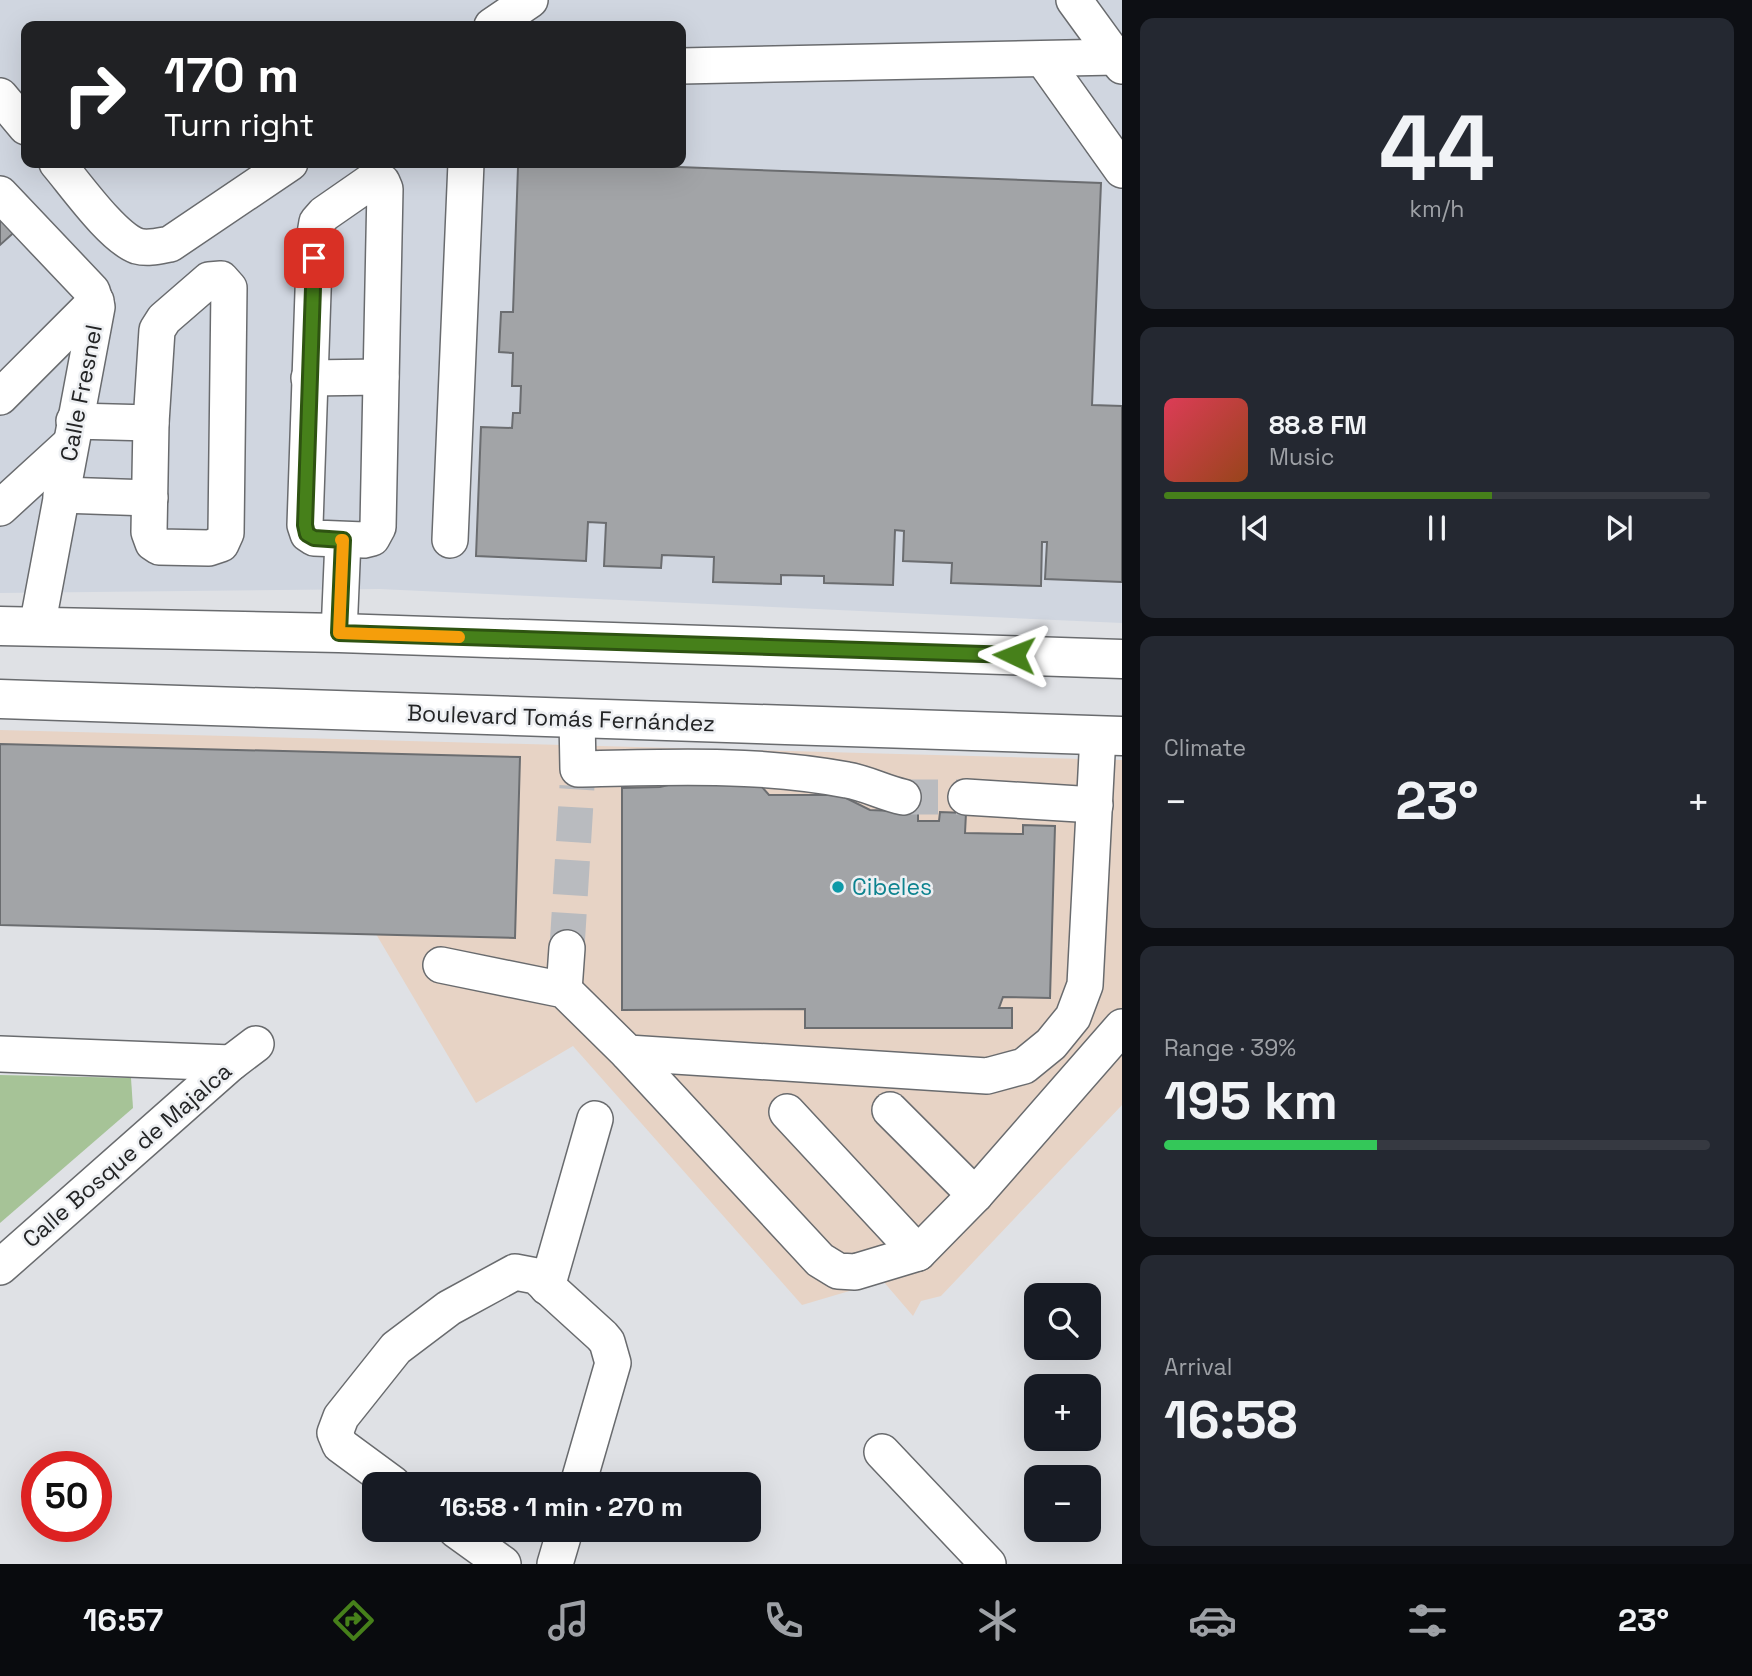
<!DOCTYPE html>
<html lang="en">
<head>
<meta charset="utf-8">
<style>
	:root { --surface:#171b24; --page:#242831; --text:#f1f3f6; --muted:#9ea1a6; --line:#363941; --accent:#46801a }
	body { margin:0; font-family:"Space Grotesk",sans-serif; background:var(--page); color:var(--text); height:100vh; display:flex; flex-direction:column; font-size:26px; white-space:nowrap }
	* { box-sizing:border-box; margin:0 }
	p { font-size:23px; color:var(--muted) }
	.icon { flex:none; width:38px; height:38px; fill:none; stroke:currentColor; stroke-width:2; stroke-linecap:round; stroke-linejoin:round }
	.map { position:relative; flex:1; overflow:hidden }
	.sheet { display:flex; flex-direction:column; gap:18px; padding:18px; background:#0d0f14; width:630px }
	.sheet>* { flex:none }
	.hud { position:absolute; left:21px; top:21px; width:665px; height:147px; border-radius:14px; box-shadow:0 7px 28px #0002; background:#202124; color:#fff; overflow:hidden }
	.controls { position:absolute; left:1024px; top:1283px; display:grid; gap:14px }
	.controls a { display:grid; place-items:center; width:77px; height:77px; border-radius:14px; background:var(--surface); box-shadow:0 7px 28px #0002; font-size:35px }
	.speed { position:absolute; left:21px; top:1451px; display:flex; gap:14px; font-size:35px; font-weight:700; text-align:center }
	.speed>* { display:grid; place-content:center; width:91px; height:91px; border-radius:50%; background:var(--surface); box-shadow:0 7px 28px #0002; line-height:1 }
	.speed .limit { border:10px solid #d22; background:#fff; color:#111 }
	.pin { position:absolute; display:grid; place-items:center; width:60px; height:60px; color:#fff; margin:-30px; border-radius:14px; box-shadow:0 4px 10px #0006 }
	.me { position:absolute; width:77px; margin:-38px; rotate:272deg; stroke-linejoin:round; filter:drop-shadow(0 0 5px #0008) }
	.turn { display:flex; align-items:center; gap:24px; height:147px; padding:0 28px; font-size:32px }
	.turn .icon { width:91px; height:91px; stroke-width:2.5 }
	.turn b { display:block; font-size:49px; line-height:60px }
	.big { font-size:52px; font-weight:700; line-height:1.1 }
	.sheet .widget { flex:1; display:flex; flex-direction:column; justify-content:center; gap:10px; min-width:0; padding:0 24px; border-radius:14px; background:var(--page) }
	.sheet .dial { align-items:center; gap:0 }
	.dial b { font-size:91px; line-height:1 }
	.song { display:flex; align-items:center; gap:21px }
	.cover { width:84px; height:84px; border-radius:10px; background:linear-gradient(135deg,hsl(350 70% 55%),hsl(20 70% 35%)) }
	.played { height:7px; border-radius:4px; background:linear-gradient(90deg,var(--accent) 60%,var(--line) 60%) }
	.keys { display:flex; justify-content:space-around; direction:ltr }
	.heat { display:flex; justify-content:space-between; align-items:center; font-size:38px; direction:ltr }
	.charge { height:10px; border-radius:5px; background:linear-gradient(90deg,#34c759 39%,var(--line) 0) }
	.trip { position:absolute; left:362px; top:1472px; width:399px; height:70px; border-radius:14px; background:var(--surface); box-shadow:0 7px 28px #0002; font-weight:700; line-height:70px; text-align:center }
	.menu { display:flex; height:112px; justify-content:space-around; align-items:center; background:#090b0e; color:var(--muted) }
	.menu .icon { width:49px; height:49px }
	.menu .on { color:var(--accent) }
	.menu b { font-size:32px; color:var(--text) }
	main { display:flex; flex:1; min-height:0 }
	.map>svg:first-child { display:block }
</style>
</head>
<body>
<main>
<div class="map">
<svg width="1122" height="1564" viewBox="0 0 1122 1564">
	<rect width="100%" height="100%" fill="#dfe1e5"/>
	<polygon fill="#e7d3c5" points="0,730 1122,760 1122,1105 941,1296 921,1301 913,1316 883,1281 802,1305 573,1046 476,1103 376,934 0,925"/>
	<path fill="#d0d6e0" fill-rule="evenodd" d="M 0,0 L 1122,0 L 1122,623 L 379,589 L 0,593 ZM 26,26 L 681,26 L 681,163 L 26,163 Z"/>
	<polygon fill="#a6c397" points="0,1075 131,1078 133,1108 0,1223"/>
	<g fill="#a2a4a7" stroke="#6b6d70" stroke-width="2">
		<polygon points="509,163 573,163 1101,183 1092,405 1122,406 1122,582 1045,579 1047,542 1042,542 1041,586 951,583 952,563 903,561 904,531 895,530 893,585 824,583 824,576 781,575 781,584 713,582 714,557 662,555 661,568 604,566 606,523 588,522 586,561 476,556 481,427 512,428 513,413 520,413 521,386 512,386 513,353 499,352 501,312 513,312 518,167 509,167"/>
		<polygon points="0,206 20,227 0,245"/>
		<polygon points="0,744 520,757 515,938 0,925"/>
		<polygon points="723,772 755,779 769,795 840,795 870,810 918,812 918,821 939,821 940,812 966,813 965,833 1023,834 1023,825 1055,826 1050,998 1003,997 999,1008 1012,1008 1012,1028 805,1028 805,1009 622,1010 622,788 660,787"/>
	</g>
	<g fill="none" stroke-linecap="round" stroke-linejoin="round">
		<g stroke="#b9bbbf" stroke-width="35" stroke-dasharray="35 18" stroke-linecap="butt">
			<polyline points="903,797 966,797"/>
			<polyline points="567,948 577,786"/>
		</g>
		<defs>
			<g id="minor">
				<polyline points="1074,0 1122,66"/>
				<polyline points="492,26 530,0"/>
				<polyline points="1043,59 1122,170"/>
				<polyline points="681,66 1116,57"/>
				<polyline points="0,96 26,127"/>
				<path d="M 57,163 C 75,184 112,237 137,246 C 148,249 159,246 170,244 L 290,163"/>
				<polygon points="373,180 382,182 385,189 378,527 372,538 364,540 314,538 308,534 305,525 315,234 317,222 324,214"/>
				<polyline points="0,194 92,291 97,307 37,627"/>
				<polygon points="221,279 229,288 226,533 221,544 209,548 159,547 153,543 149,532 151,423 157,330 164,319 209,280"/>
				<polyline points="309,378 381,377"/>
				<polyline points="0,397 96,301"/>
				<polyline points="74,421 151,423"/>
				<polyline points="61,495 150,498"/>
				<polyline points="0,508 70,444"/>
				<polyline points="450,540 466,163"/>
				<polyline points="339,633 343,540"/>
				<path d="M 577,718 L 578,769 C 667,767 759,763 847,780 C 866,783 884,793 903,797"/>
				<polyline points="966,797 1095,805"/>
				<polyline points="441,965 564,990 628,1053 987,1076 1024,1066 1051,1044 1073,1017 1085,985 1098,735"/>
				<polyline points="564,990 567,948"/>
				<polyline points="628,1053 820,1260 838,1271 855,1272 918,1253 975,1195 1122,1027"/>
				<polyline points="0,1054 231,1063"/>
				<polyline points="890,1110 975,1195"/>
				<polyline points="787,1112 918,1253"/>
				<polyline points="0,1267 231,1063 256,1044"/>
				<polyline points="547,1287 595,1119"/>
				<polyline points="882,1452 988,1564"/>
				<polyline points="393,1484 340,1445 335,1433 341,1417 396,1348 449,1308 515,1272 536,1276 602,1336 607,1342 613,1363 578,1484"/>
				<polyline points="456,1530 503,1564"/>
				<polyline points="555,1564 565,1530"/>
			</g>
			<g id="major">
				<polyline points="0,626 339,633 1122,659"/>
				<polyline points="0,699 1122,736"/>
			</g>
		</defs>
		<use href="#minor" stroke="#696b6e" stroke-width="38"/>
		<use href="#major" stroke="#696b6e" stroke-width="41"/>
		<use href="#minor" stroke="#fff" stroke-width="35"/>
		<use href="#major" stroke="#fff" stroke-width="38"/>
	</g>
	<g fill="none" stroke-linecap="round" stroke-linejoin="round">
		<defs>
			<polyline id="route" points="314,258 305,525 307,534 314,538 343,540 339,633 1014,655"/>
		</defs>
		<use href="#route" stroke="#2e5311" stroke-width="18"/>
		<use href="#route" stroke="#46801a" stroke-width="12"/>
		<polyline stroke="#f59e0b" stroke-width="12" points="341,540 343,540 339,633 459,637"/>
	</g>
	<circle fill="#0f9aa8" stroke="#edeff2" stroke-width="2.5" cx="838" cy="887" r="7"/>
	<g text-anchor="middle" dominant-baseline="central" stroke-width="5" stroke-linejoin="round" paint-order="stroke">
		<g font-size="23" fill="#232425" stroke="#edeff2">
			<text transform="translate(81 393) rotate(-79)">Calle Fresnel</text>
			<text transform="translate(561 718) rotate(2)">Boulevard Tomás Fernández</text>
			<text transform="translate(127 1155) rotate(-41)">Calle Bosque de Majalca</text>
		</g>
		<g font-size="23" fill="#0d838f" stroke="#edeff2" text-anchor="start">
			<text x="852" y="887">Cibeles</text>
		</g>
	</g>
</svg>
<div class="controls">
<a><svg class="icon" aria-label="search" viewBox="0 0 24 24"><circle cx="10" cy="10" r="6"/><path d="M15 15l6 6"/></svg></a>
<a>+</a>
<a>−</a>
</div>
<div class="speed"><div class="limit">50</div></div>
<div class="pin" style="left:314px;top:258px;background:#d93025"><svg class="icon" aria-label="arrive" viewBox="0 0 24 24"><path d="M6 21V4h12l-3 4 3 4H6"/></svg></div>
<svg class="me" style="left:1014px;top:655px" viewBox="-20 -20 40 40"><path d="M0-17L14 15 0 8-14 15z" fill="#46801a" stroke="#fff" stroke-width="4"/></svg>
<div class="trip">16:58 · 1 min · 270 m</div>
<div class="hud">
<div class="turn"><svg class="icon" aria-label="right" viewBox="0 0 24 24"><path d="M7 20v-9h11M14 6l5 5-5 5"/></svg><div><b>170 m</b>Turn right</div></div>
</div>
</div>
<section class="sheet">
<div class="widget dial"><b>44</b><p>km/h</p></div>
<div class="widget">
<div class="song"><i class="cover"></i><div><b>88.8 FM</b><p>Music</p></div></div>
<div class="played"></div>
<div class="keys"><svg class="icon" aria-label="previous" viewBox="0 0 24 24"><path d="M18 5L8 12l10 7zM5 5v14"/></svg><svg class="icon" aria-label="pause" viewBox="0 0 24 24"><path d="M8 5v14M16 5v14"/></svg><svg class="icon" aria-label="next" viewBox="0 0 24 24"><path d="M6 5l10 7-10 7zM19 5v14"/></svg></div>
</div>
<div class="widget"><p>Climate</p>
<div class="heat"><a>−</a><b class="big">23°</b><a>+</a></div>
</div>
<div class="widget"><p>Range · 39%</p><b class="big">195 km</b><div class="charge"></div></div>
<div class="widget"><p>Arrival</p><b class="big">16:58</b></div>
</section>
</main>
<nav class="menu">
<b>16:57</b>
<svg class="icon on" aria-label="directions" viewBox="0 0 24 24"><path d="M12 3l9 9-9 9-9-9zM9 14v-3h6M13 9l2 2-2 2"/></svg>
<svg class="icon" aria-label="music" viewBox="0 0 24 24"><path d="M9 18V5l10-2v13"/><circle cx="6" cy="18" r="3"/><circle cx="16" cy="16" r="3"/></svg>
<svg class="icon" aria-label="phone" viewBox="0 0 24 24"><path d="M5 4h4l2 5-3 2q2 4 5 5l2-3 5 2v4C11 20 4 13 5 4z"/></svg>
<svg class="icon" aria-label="climate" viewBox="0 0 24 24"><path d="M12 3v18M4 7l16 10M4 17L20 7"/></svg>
<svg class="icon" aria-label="car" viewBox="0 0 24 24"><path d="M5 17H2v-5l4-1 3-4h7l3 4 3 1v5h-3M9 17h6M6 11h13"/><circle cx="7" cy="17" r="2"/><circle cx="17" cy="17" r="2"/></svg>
<svg class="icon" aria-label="filters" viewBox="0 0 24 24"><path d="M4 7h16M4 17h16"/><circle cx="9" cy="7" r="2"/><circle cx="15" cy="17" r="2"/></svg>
<b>23°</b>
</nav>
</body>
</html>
